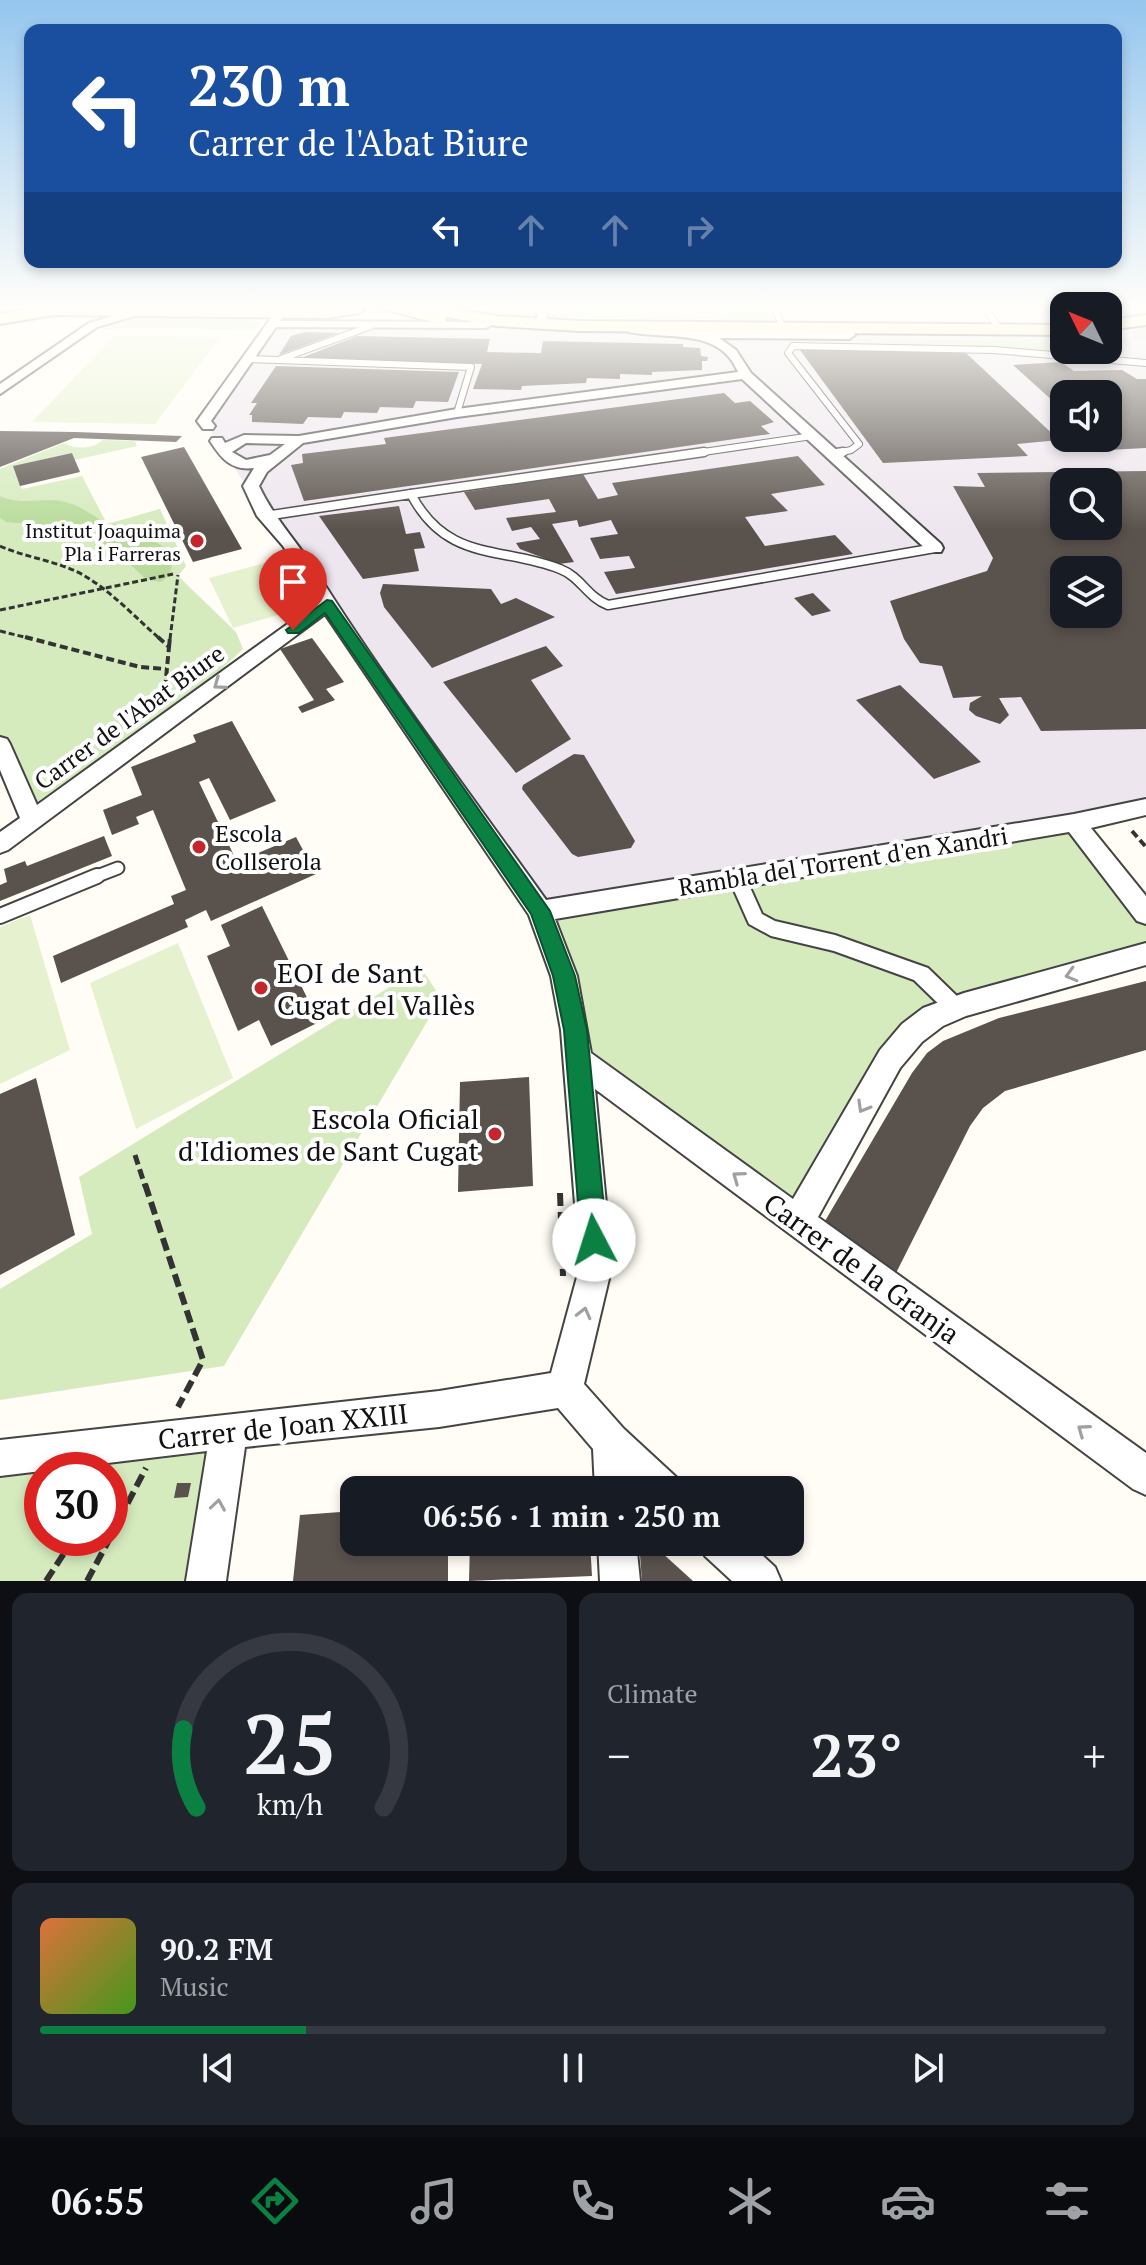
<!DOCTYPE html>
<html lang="en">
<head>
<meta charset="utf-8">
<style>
	:root { --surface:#171b24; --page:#20242c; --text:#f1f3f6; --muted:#9ea1a6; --line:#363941; --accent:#0b8043 }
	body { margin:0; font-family:"PT Serif",serif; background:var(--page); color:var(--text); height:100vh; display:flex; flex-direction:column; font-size:30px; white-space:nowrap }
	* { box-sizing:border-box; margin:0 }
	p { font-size:26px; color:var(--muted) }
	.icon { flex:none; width:44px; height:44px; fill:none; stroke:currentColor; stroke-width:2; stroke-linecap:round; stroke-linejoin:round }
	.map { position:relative; height:1581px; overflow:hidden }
	.details { display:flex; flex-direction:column; gap:12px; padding:12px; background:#0d0f14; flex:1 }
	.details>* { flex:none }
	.banner { position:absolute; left:24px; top:24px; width:1098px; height:244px; border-radius:16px; box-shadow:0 4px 12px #0003; background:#1a4fa0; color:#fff; overflow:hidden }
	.needle { width:52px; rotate:313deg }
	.fabs { position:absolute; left:1050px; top:292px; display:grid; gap:16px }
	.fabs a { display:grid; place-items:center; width:72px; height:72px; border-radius:16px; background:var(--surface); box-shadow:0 4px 12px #0003; font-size:40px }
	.speed { position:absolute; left:24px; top:1452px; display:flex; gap:16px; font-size:40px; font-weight:700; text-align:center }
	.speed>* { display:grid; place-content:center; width:104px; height:104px; border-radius:50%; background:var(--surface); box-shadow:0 4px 12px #0003; line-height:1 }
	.speed .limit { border:12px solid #d22; background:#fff; color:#111 }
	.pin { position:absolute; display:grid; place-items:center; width:68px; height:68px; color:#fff; margin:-82px -34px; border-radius:50% 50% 50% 0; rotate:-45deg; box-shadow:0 0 8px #0007 }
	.pin .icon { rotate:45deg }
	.me { position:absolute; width:88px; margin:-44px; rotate:355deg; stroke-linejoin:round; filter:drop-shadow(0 0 6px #0008) }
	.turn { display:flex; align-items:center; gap:28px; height:168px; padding:0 32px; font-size:36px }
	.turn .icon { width:104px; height:104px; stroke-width:2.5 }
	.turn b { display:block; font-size:56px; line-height:68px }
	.lanes { display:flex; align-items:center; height:76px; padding:0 32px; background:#0003; justify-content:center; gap:40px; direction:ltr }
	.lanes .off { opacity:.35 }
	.big { font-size:60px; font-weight:700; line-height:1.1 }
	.details .card { flex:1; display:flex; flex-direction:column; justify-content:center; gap:12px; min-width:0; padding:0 28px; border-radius:16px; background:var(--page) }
	.details .dial { align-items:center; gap:0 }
	.dial svg { height:208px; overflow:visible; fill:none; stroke:var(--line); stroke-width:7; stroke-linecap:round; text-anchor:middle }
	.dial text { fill:var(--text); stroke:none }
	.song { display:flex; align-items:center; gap:24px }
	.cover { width:96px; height:96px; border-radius:12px; background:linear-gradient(135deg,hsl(20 70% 55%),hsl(100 70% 35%)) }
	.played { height:8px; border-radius:4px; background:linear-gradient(90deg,var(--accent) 25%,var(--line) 25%) }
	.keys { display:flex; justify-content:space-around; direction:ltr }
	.heat { display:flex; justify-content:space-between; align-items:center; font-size:44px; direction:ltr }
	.details .tiles { flex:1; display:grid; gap:12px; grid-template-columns:1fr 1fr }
	.card:last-child { grid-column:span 2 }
	.trip { position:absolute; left:340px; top:1476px; width:464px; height:80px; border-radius:16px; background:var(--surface); box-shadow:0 4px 12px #0003; font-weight:700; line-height:80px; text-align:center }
	.tabs { display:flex; height:128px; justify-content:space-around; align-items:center; background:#090b0e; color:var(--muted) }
	.tabs .icon { width:56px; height:56px }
	.tabs .selected { color:var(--accent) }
	.tabs b { font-size:36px; color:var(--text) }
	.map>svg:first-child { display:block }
</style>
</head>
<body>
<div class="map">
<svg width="1146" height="1581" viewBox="0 0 1146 1581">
	<rect width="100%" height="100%" fill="#fffdf5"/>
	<g fill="#eee6ef" fill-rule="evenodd">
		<polygon points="646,308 727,308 728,315 647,316"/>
		<path d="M 275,324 L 486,325 L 507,329 L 1064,337 L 1064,350 L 1108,350 L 1108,337 L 1146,338 L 1146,807 L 540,911 L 267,518 L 204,421 ZM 1064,394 L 1108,394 L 1108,438 L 1064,438 ZM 1064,482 L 1108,482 L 1108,526 L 1064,526 ZM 1064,570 L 1108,570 L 1108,614 L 1064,614 Z"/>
	</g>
	<g fill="#d5ebbd" fill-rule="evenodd">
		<polygon points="449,308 552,313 593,308 646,308 648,316 728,315 727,308 770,308 775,320 527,317"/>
		<polygon points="128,317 248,318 260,323 256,330 134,327 102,330 117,320"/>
		<polygon points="796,338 1064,342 1064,348 1050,346 1056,352 954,343 789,341"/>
		<path d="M 103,440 L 135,441 L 137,446 L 75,460 L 72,453 L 14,466 L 22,489 L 82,476 L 107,524 L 160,509 L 186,566 L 178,576 L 236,632 L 243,649 L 162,725 L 32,820 L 0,745 L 0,469 L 64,443 C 77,450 92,449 103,440 Z"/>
		<polygon points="1074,823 1146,914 1146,954 933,1017 798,1221 578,1060 540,911"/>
		<polygon points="421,968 441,998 224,1366 0,1400 0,1289 92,1234 79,1177"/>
		<path d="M 229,1430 L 203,1581 L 0,1581 L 0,1458 ZM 42,1470 L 110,1470 L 110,1538 L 42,1538 Z"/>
	</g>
	<path fill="#b9dc9c" d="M 0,496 C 17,504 34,500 52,500 C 74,501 90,513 106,524 C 131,522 147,539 168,549 C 174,563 174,574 160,582 L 146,579 L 113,549 L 97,544 L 76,528 L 6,522 L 0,518 Z"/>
	<g fill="#e6f2cf">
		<polygon points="114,336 220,337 155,424 32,422"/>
		<polygon points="265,563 292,611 233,628 209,578"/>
		<polygon points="30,915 70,1050 0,1084 0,927"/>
		<polygon points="178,943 233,1078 136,1129 90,983"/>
	</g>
	<g fill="#5a524d" fill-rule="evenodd">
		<polygon points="306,332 339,333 279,355 291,336"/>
		<polygon points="357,336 490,339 487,352 541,353 543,341 683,344 683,347 700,348 701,356 708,357 707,361 702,361 702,370 652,372 652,375 620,374 620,379 587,378 586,383 522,386 521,390 473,389 482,364 301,358"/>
		<polygon points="825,349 966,353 1059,440 1017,444 1028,456 883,463 800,350"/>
		<polygon points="1061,362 1074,371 1122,370 1137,379 1146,379 1146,448 1107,450 1094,438 1108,438 1108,394 1064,394 1064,411 1013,365"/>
		<polygon points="276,366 428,371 459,372 448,402 416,401 413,408 380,407 377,413 344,412 341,418 308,417 303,424 252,422 252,415 249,415 257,403 251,403"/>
		<polygon points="724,393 735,403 750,401 774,422 761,426 770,434 304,501 291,465 303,463 302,454 386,444 384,438"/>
		<polygon points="0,431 76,432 182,436 176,442 74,438 0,467"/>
		<polygon points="184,447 242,549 193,562 141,457"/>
		<polygon points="72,453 80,472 20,486 13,466"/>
		<polygon points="798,456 825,485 771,494 788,511 745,517 765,546 835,535 853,554 616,594 604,572 635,568 629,556 600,559 590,538 618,534 611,520 579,527 577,520 552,524 574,562 559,564 520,549 516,543 540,539 531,527 512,531 506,518 556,512 549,499 475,510 464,492 583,474 598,499 618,495 612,483"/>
		<path d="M 1146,471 L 1146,729 L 1041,731 L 1021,697 L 999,698 L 1009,715 L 1000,724 L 976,716 L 969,710 L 970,703 L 982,696 L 953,698 L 942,666 L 920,663 L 904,639 L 890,601 L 987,571 L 993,558 L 953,486 L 985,487 L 977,473 ZM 1064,482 L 1108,482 L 1108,526 L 1064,526 ZM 1064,570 L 1108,570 L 1108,614 L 1064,614 Z"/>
		<polygon points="399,506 406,534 420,532 425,548 414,549 419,571 363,579 319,516"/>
		<polygon points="383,584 491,589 501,604 516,598 555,617 432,668 384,607 380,593"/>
		<polygon points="813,593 831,611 812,616 794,598"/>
		<polygon points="312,638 344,682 326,689 335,700 302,713 298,707 314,700 280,649"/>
		<polygon points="546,646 563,666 531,680 571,739 516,773 443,682"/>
		<polygon points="900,685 981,762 934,779 856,700"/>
		<polygon points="232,721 276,801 230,820 209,778 199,782 237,862 296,837 316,874 211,921 206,910 185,920 188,927 61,983 53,956 174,904 171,896 186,890 153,810 136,817 139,824 112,835 103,810 142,795 131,767 196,742 193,735"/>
		<polygon points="574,754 584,755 635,841 631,848 578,857 572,854 522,789 523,785"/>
		<polygon points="104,836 112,856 0,901 0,885 7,882 4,869 25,861 27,866"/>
		<polygon points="262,906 319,1022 271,1046 259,1020 238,1031 207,956 230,946 221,925"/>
		<polygon points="1146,981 1146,1050 1005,1091 983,1108 970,1126 896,1273 825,1221 912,1073 927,1053 943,1041 999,1018"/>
		<polygon points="529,1077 533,1186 458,1192 460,1082"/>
		<polygon points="36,1078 75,1235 0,1275 0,1094"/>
		<polygon points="177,1483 191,1483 188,1497 174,1498"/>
		<polygon points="354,1511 354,1542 448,1542 448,1581 293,1581 300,1515"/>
		<polygon points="470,1542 590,1542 592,1576 469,1581"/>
		<polygon points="639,1542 650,1542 693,1581 642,1581"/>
	</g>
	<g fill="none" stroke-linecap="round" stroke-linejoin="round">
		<polyline stroke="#dbdad3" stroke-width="17" stroke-dasharray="17 9" stroke-linecap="butt" points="1132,331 1146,331"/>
		<defs>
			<g id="service-far3">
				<polyline points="775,308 781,323"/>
				<polyline points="985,308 996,324"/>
				<polyline points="249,359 278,360 371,326"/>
				<polyline points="278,360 471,367 457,413"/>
				<polyline points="690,454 812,436"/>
				<polyline points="833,454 851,450 859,444 788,353 793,346 994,350 1146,363"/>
			</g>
			<g id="service-far2">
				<polyline points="831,454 843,452"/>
				<polyline points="411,494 704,452"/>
				<path d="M 265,516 L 411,494 C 447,563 502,546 560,569 C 581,577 587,597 608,605 L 935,548"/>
			</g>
			<polyline id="service-far1" points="92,878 118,868"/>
			<polyline id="service" points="0,916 97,876"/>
			<polygon id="pedestrian" points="738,872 744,874 762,914 775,921 835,935 928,968 963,1002 966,1008 963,1014 956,1017 949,1014 914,980 834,951 771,936 749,924 729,879 732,874"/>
			<g id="minor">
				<polygon points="536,308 546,308 547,323 539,323"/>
				<polygon points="137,309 143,312 141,314 97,327 0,394 0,384 89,323"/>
				<polygon points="276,311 286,313 280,321 486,322 492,325 486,328 276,327 211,421 215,426 213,429 203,429 197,421"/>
				<path d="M 633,326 L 853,332 L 855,335 L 849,339 L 719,338 L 736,350 L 751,373 L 941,544 L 943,548 L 941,552 L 929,552 L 742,379 L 457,417 L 303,443 L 267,472 L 259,486 C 274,518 297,542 316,571 C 387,684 468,791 546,900 L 1074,814 L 1146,799 L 1146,815 L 1091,828 L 1146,896 L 1146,924 L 1137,921 L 1069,832 L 555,919 L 577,976 L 591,1053 L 793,1199 L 880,1050 L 902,1024 L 923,1008 L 964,993 L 1146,943 L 1146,965 L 966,1016 L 943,1026 L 922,1042 L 900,1068 L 818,1217 L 1146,1453 L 1146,1495 L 1133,1489 L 595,1089 L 612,1266 L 584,1384 L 624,1429 L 676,1477 L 682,1490 L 636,1490 L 633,1487 L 633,1490 L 595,1490 L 593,1449 L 558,1408 L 439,1427 L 245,1447 L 226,1581 L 186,1581 L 207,1451 L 0,1476 L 0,1440 L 439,1391 L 551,1373 L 580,1266 L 561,1030 L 551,976 L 529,915 L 325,614 L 8,850 L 0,853 L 0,832 L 20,818 L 0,770 L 0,737 L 7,739 L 10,744 L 37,805 L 318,602 L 283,546 L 257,516 L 243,486 L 254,468 C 231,471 221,458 210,441 L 212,438 L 222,438 L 225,443 L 244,435 L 299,436 L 457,409 L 738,372 C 720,327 667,340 629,332 L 627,330 ZM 246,443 L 285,444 L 270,455 L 246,460 L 232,452 Z"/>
				<polygon points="598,1542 636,1542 640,1581 600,1581"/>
				<polygon points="700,1542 748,1542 775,1567 781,1581 732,1581 705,1556"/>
			</g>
			<g id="secondary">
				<polygon points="32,308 366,308 359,313 328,318 54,315 0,324 0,314"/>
				<polygon points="380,308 450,308 497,316 580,321 1064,325 1064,335 580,331 497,326 446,317 446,322 440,324"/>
				<polygon points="1146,315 1146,325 1108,330 1108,320"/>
			</g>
		</defs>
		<use href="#service-far3" stroke="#444" stroke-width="8"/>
		<use href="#service-far2" stroke="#444" stroke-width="11"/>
		<use href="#service-far1" stroke="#444" stroke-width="15"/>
		<use href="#service" stroke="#444" stroke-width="18"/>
		<use href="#pedestrian" stroke="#444" stroke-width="4"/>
		<use href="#minor" stroke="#444" stroke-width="4"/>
		<use href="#secondary" stroke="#333" stroke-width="4"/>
		<g stroke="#333" stroke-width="3" stroke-dasharray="6 3" stroke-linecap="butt">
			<path d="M 0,546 C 29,559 62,561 88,578 C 114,594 137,619 160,639"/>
			<polyline points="0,610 173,574"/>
			<polyline points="0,631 32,639"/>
			<polyline points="170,639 178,575"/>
		</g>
		<g stroke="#333" stroke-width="4" stroke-dasharray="8 4" stroke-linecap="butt">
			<polyline points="25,637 140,667 166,669"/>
			<polyline points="158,637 169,647 164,699"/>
			<polyline points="169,647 170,637"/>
			<polyline points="1132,831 1146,847"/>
		</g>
		<polyline stroke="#333" stroke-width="5" stroke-dasharray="10 5" stroke-linecap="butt" points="135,1155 145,1186"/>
		<g stroke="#333" stroke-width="6" stroke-dasharray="13 6" stroke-linecap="butt">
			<polyline points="145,1184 203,1360 178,1407"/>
			<polyline points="560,1193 563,1276"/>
			<polyline points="110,1537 146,1468"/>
			<polyline points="46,1581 74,1538"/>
			<polyline points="87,1581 110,1538"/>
		</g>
		<use href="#service-far3" stroke="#fff" stroke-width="6"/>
		<use href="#service-far2" stroke="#fff" stroke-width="8"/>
		<use href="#service-far1" stroke="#fff" stroke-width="11"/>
		<use href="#service" stroke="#fff" stroke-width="14"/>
		<use href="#pedestrian" fill="#fff" fill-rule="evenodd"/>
		<use href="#minor" fill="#fff" fill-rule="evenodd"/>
		<use href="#secondary" fill="#fff6b0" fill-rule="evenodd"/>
	</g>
	<defs><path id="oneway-chevron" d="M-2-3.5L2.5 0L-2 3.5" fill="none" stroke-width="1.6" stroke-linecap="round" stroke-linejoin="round" transform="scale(2)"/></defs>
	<g stroke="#a0a0a0">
		<use href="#oneway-chevron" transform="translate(219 684) rotate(144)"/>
		<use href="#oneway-chevron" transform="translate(1071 975) rotate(164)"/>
		<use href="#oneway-chevron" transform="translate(863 1107) rotate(120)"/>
		<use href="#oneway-chevron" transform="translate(738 1177) rotate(-144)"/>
		<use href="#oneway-chevron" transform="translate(584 1313) rotate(-76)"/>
		<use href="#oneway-chevron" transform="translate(1083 1430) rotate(-144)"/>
		<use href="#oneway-chevron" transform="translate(218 1505) rotate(-81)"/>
	</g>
	<linearGradient id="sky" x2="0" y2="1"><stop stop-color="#95c6ee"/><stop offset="0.58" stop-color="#fffefa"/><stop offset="1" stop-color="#fffefa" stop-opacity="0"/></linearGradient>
	<rect width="1146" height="530" fill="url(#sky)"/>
	<polygon fill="#0b8043" stroke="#07532c" stroke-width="2" points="327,600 332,601 550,911 575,976 587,1030 607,1240 603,1250 594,1253 584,1250 581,1240 564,1030 553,976 531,914 325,613 299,633 288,633 286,630"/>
	<g fill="#c4262e" stroke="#fff" stroke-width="3">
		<circle cx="197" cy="541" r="8"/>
		<circle cx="199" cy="847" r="8"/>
		<circle cx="261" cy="988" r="8"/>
		<circle cx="495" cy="1134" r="8"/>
	</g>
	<g text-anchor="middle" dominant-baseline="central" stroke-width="8" stroke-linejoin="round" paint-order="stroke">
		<g font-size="20" fill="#111" stroke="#fff" text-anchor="end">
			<text x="181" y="530">Institut Joaquima<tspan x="181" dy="23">Pla i Farreras</tspan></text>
		</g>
		<g font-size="24" fill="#111" stroke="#fff">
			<text transform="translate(129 717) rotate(-36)">Carrer de l'Abat Biure</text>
			<text transform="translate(843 861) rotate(-9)">Rambla del Torrent d'en Xandri</text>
		</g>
		<g font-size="24" fill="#111" stroke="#fff" text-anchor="start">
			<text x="215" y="833">Escola<tspan x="215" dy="28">Collserola</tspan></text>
		</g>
		<g font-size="28" fill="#111" stroke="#fff" text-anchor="start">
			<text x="277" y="972">EOI de Sant<tspan x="277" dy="32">Cugat del Vallès</tspan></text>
			<text x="479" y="1118" text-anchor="end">Escola Oficial<tspan x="479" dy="32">d'Idiomes de Sant Cugat</tspan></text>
		</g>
		<g font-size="28" fill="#111" stroke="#fff">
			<text transform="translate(862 1268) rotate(36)">Carrer de la Granja</text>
			<text transform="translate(283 1426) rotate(-6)">Carrer de Joan XXIII</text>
		</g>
	</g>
</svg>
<div class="fabs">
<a><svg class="needle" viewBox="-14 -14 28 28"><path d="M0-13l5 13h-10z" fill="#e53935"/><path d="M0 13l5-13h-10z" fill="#9ea1a6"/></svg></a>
<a><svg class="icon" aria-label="sound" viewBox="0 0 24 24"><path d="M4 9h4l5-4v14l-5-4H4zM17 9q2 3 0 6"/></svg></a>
<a><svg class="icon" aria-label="search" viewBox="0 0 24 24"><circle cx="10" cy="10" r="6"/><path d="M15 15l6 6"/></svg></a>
<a><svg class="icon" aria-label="layers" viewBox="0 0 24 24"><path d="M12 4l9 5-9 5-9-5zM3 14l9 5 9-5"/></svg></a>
</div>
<div class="speed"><div class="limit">30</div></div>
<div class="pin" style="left:293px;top:630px;background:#d93025"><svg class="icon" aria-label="arrive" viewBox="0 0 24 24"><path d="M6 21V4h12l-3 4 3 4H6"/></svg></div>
<svg class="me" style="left:594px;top:1240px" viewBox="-20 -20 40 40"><circle r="19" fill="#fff"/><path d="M0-13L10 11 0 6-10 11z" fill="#0b8043"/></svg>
<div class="trip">06:56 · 1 min · 250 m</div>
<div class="banner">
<div class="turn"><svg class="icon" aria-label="left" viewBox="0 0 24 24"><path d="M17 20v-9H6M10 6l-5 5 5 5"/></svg><div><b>230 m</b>Carrer de l'Abat Biure</div></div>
<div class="lanes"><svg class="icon" aria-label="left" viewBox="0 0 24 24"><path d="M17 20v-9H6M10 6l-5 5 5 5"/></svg><svg class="icon off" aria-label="ahead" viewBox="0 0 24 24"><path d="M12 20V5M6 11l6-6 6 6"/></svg><svg class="icon off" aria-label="ahead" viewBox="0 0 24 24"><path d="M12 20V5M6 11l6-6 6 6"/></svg><svg class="icon off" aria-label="right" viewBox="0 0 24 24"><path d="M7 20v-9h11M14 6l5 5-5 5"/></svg></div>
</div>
</div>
<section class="details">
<div class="tiles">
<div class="card dial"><svg viewBox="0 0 100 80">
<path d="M14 69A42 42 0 1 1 86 69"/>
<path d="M14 69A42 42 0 0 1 9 39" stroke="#0b8043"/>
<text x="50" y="56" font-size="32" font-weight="700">25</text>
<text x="50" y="72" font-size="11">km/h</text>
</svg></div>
<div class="card"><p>Climate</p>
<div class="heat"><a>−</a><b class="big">23°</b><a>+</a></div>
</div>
<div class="card">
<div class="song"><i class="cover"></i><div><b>90.2 FM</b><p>Music</p></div></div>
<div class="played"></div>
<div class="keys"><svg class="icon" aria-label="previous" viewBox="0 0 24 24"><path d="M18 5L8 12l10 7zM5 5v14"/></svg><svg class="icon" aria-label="pause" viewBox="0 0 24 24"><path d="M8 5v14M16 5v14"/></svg><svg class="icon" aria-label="next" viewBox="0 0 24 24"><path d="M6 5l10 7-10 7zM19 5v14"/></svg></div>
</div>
</div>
</section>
<nav class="tabs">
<b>06:55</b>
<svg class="icon selected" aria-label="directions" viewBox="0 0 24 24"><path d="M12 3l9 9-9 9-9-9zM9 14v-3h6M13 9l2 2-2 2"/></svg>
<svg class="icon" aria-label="music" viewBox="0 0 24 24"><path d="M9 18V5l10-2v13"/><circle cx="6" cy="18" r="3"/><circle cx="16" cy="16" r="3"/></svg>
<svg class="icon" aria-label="phone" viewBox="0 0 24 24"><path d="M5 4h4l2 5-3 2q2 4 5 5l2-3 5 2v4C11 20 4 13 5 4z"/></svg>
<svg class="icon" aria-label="climate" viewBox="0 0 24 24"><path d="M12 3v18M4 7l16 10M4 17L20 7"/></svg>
<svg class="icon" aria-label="car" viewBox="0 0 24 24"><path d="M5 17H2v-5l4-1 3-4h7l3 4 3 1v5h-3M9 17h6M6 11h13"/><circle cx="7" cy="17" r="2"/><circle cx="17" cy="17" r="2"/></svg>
<svg class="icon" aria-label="filters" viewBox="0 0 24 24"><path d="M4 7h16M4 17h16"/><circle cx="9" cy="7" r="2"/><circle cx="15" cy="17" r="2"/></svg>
</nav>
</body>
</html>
